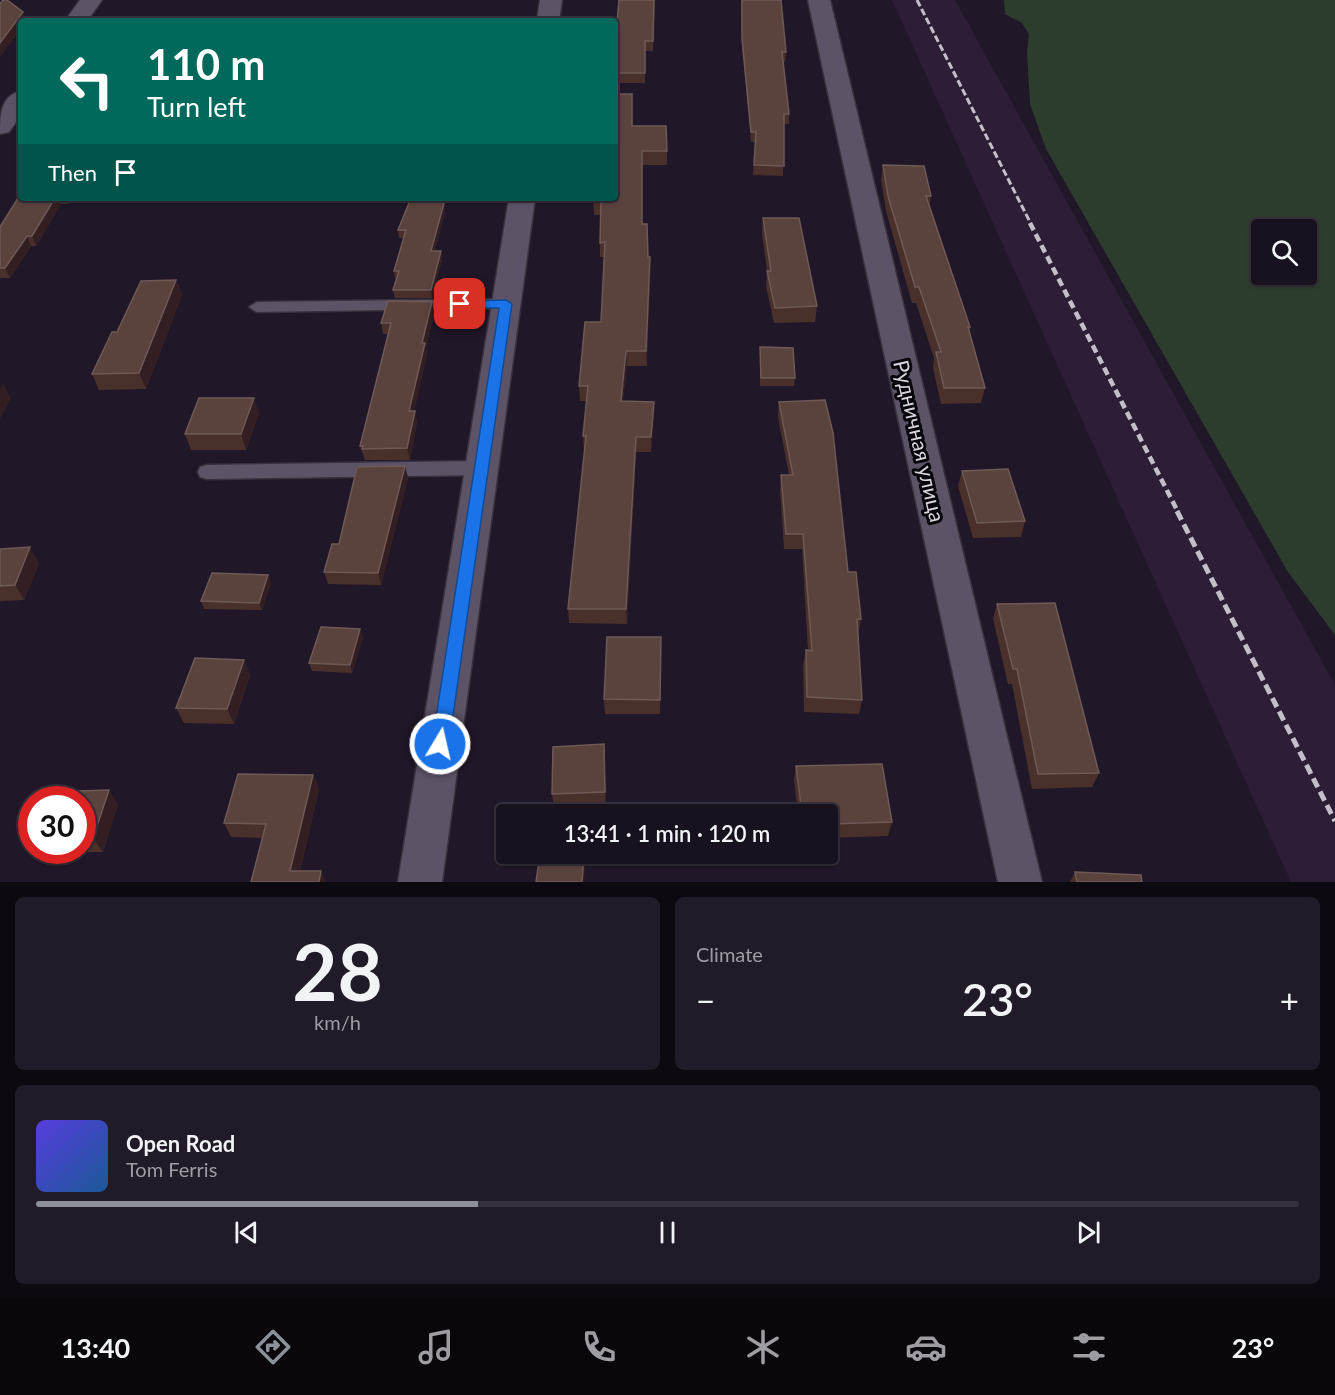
<!DOCTYPE html>
<html lang="en">
<head>
<meta charset="utf-8">
<style>
	:root { --surface:#18111e; --page:#211a27; --text:#f1f3f6; --muted:#9f9da4; --line:#36313c; --accent:#8c9099 }
	body { margin:0; font-family:Lato,sans-serif; background:var(--page); color:var(--text); height:100vh; display:flex; flex-direction:column; font-size:22px; white-space:nowrap }
	* { box-sizing:border-box; margin:0 }
	p { font-size:20px; color:var(--muted) }
	.icon { flex:none; width:33px; height:33px; fill:none; stroke:currentColor; stroke-width:2; stroke-linecap:round; stroke-linejoin:round }
	.map { position:relative; height:882px; overflow:hidden }
	.drawer { display:flex; flex-direction:column; gap:15px; padding:15px; background:#0d0910; flex:1 }
	.drawer>* { flex:none }
	.top-card { position:absolute; left:18px; top:18px; width:600px; height:183px; border-radius:6px; box-shadow:0 2px 4px #0004,0 0 0 2px var(--line); background:#00695c; color:#fff; overflow:hidden }
	.fabs { position:absolute; left:1251px; top:219px; display:grid; gap:12px }
	.fabs a { display:grid; place-items:center; width:66px; height:66px; border-radius:6px; background:var(--surface); box-shadow:0 2px 4px #0004,0 0 0 2px var(--line); font-size:30px }
	.speed { position:absolute; left:18px; top:786px; display:flex; gap:12px; font-size:30px; font-weight:700; text-align:center }
	.speed>* { display:grid; place-content:center; width:78px; height:78px; border-radius:50%; background:var(--surface); box-shadow:0 2px 4px #0004,0 0 0 2px var(--line); line-height:1 }
	.speed .limit { border:9px solid #d22; background:#fff; color:#111 }
	.pin { position:absolute; display:grid; place-items:center; width:51px; height:51px; color:#fff; margin:-26px; border-radius:12px; box-shadow:0 3px 9px #0006 }
	.me { position:absolute; width:66px; margin:-33px; rotate:9deg; stroke-linejoin:round; filter:drop-shadow(0 0 4px #0008) }
	.turn { display:flex; align-items:center; gap:21px; height:126px; padding:0 30px; font-size:27px }
	.turn .icon { width:78px; height:78px; stroke-width:2.5 }
	.turn b { display:block; font-size:42px; line-height:51px }
	.then { display:flex; align-items:center; height:57px; padding:0 30px; background:#0003; gap:12px; font-size:22px }
	.big { font-size:45px; font-weight:600; line-height:1.1 }
	.drawer .tile { flex:1; display:flex; flex-direction:column; justify-content:center; gap:9px; min-width:0; padding:0 21px; border-radius:9px; background:var(--page) }
	.drawer .dial { align-items:center; gap:0 }
	.dial b { font-size:78px; line-height:1 }
	.song { display:flex; align-items:center; gap:18px }
	.cover { width:72px; height:72px; border-radius:9px; background:linear-gradient(135deg,hsl(250 70% 55%),hsl(210 70% 35%)) }
	.played { height:6px; border-radius:3px; background:linear-gradient(90deg,var(--accent) 35%,var(--line) 35%) }
	.keys { display:flex; justify-content:space-around; direction:ltr }
	.heat { display:flex; justify-content:space-between; align-items:center; font-size:33px; direction:ltr }
	.drawer .tiles { flex:1; display:grid; gap:15px; grid-template-columns:1fr 1fr }
	.tile:last-child { grid-column:span 2 }
	.trip { position:absolute; left:496px; top:804px; width:342px; height:60px; border-radius:6px; background:var(--surface); box-shadow:0 2px 4px #0004,0 0 0 2px var(--line); font-weight:600; line-height:60px; text-align:center }
	.menu { display:flex; height:96px; justify-content:space-around; align-items:center; background:#0a070c; color:var(--muted) }
	.menu .icon { width:42px; height:42px }
	.menu .current { color:var(--accent) }
	.menu b { font-size:27px; color:var(--text) }
	.map>svg:first-child { display:block }
</style>
</head>
<body>
<div class="map">
<svg width="1335" height="882" viewBox="0 0 1335 882">
	<rect width="100%" height="100%" fill="#201728"/>
	<polygon fill="#2b1e35" points="892,0 955,0 1335,685 1335,882 1291,882"/>
	<path fill="#2d3d2d" fill-rule="evenodd" d="M 1004,0 L 1335,0 L 1335,635 L 1288,572 L 1046,149 L 1030,104 L 1027,52 L 1029,34 L 1022,23 L 1005,14 ZM 1262,230 L 1306,230 L 1306,274 L 1262,274 Z"/>
	<g fill="none" stroke-linecap="round" stroke-linejoin="round">
		<defs>
			<g id="service">
				<polygon points="506,299 512,300 514,304 512,308 257,312 249,307 257,302"/>
				<polygon points="481,461 488,463 490,468 488,473 481,475 207,479 200,477 198,472 200,467 207,465"/>
			</g>
			<g id="minor">
				<polygon points="80,0 102,0 87,21 65,21"/>
				<polygon points="540,0 562,0 559,21 537,21"/>
				<polygon points="808,0 830,0 1042,882 998,882"/>
				<path d="M 21,91 L 21,115 L 9,132 L 0,134 C 0,116 0,96 21,91 Z"/>
				<polygon points="509,198 535,198 442,882 398,882"/>
			</g>
		</defs>
		<use href="#service" stroke="#38313e" stroke-width="3"/>
		<use href="#minor" stroke="#38313e" stroke-width="3"/>
		<use href="#service" fill="#5d5367" fill-rule="evenodd"/>
		<use href="#minor" fill="#5d5367" fill-rule="evenodd"/>
		<polyline stroke="#c4beca" stroke-width="3" stroke-dasharray="7 3" stroke-linecap="butt" points="917,0 1031,224"/>
		<polyline stroke="#c4beca" stroke-width="4.5" stroke-dasharray="8 4.5" stroke-linecap="butt" points="1030,223 1178,512"/>
		<polyline stroke="#c4beca" stroke-width="5" stroke-dasharray="10 5" stroke-linecap="butt" points="1177,511 1335,821"/>
	</g>
	<g fill="#4a302a">
		<polygon points="619,0 655,0 653,51 645,51 645,83 615,83 615,45"/>
		<polygon points="741,0 786,52 785,62 783,62 789,114 789,124 784,124 783,176 753,175 755,142 751,142 742,47"/>
		<polygon points="632,126 667,151 667,165 642,165 642,224 648,257 650,257 647,366 627,366 623,401 654,402 654,417 651,452 636,452 627,624 569,623 568,609 585,450 584,450 583,436 587,401 580,401 579,386 601,322 605,257 600,257 600,215 594,215 593,198"/>
		<polygon points="883,165 931,196 929,206 970,327 969,332 985,388 981,403 941,404 933,368 934,358 916,303 912,303 886,211 881,180"/>
		<polygon points="21,189 21,198 72,198 68,204 61,204 36,246 31,246 10,278 0,278 0,227 18,198 17,195"/>
		<polygon points="444,203 445,211 435,251 441,251 442,259 432,298 395,298 393,290 397,279 395,279 394,271 404,238 399,238 398,230"/>
		<polygon points="763,218 817,306 815,322 774,323 766,286 767,271 762,233"/>
		<polygon points="176,280 182,295 146,389 99,390 92,374 117,332"/>
		<polygon points="432,302 434,314 426,347 427,354 414,411 415,411 417,422 410,460 365,460 360,446 388,334 383,334 381,323"/>
		<polygon points="760,347 795,378 794,386 760,386"/>
		<polygon points="779,402 848,572 861,619 858,634 862,700 859,714 804,712 803,665 806,650 808,651 802,549 784,549 780,490 781,475 789,475 778,417"/>
		<polygon points="259,413 246,450 191,450 185,434"/>
		<polygon points="405,466 408,478 381,585 328,584 324,572 339,544"/>
		<polygon points="962,471 1025,521 1021,537 973,538 958,486"/>
		<polygon points="0,549 39,563 24,600 0,601"/>
		<polygon points="268,575 271,583 262,610 204,609 201,601"/>
		<polygon points="997,604 1099,773 1092,787 1032,789 1012,684 1008,684 993,619"/>
		<polygon points="363,637 352,673 312,671 309,663"/>
		<polygon points="661,637 660,714 605,714 604,699"/>
		<polygon points="244,660 250,675 234,724 184,723 176,708"/>
		<polygon points="604,744 606,806 554,808 552,794"/>
		<polygon points="796,766 892,822 888,836 828,838 828,814 798,814 794,780"/>
		<polygon points="313,775 319,789 300,871 251,882 263,838 231,837 224,823"/>
		<polygon points="82,800 118,804 103,852 38,853 36,850 82,850"/>
		<polygon points="32,827 32,845 27,840"/>
		<polygon points="1075,872 1142,882 1070,882"/>
	</g>
	<g fill="#331f21">
		<polygon points="23,12 27,21 21,21 21,29 0,57 0,43"/>
		<polygon points="55,198 58,198 61,204 36,246 32,236"/>
		<polygon points="66,198 72,198 68,204"/>
		<polygon points="444,203 445,211 433,259 431,251"/>
		<polygon points="27,236 31,246 10,278 5,268"/>
		<polygon points="441,251 442,259 432,298 431,290"/>
		<polygon points="650,257 650,272 647,366 646,351"/>
		<polygon points="176,280 182,295 146,389 139,373"/>
		<polygon points="432,302 434,314 426,347 427,354 412,422 409,411 422,343"/>
		<polygon points="626,351 627,366 621,416 621,401"/>
		<polygon points="3,383 11,398 0,419 0,389"/>
		<polygon points="254,398 259,413 246,450 241,434"/>
		<polygon points="654,402 654,417 651,452 651,437"/>
		<polygon points="415,411 417,422 410,460 407,448"/>
		<polygon points="636,437 636,452 627,624 626,609"/>
		<polygon points="405,466 408,478 381,585 378,573"/>
		<polygon points="30,547 39,563 24,600 15,585"/>
		<polygon points="268,575 271,583 262,610 259,603"/>
		<polygon points="360,629 363,637 352,673 350,665"/>
		<polygon points="244,660 250,675 234,724 227,709"/>
		<polygon points="604,744 605,759 606,806 605,792"/>
		<polygon points="313,775 319,789 297,882 290,871"/>
		<polygon points="109,790 118,804 103,852 93,838"/>
		<polygon points="584,855 585,869 584,882 582,882"/>
		<polygon points="321,871 326,882 319,882"/>
	</g>
	<g fill="#5a423d" stroke="#6e5957" stroke-width="1.5">
		<polygon points="3,0 7,0 23,12 0,43 0,4"/>
		<polygon points="619,0 654,0 653,41 645,41 645,73 615,73 615,45"/>
		<polygon points="742,0 781,0 786,52 782,52 789,114 784,114 784,166 754,165 756,132 751,132 742,38"/>
		<polygon points="615,94 632,94 632,126 666,126 667,151 642,151 642,224 647,224 648,257 650,257 646,351 626,351 621,401 654,402 651,437 636,437 626,609 568,609 586,436 583,436 588,386 579,386 585,322 601,322 605,242 600,243 601,200 593,200 593,198 615,198"/>
		<polygon points="883,165 924,166 931,196 926,196 970,327 968,327 985,388 944,388 936,352 941,352 919,287 915,287 888,196"/>
		<polygon points="21,189 21,198 55,198 32,236 27,236 5,268 0,268 0,227 20,195 17,195"/>
		<polygon points="411,198 442,198 440,202 444,203 431,251 441,251 431,290 393,290 399,271 394,271 406,230 398,230"/>
		<polygon points="763,218 799,218 817,306 775,308 767,271 771,271"/>
		<polygon points="176,280 139,373 92,374 112,332 117,332 141,281"/>
		<polygon points="388,301 432,302 422,343 425,343 409,411 415,411 407,448 362,449 363,446 360,446 391,323 381,323"/>
		<polygon points="760,347 793,348 795,378 761,378"/>
		<polygon points="199,398 254,398 241,434 185,434"/>
		<polygon points="825,400 833,433 848,572 856,572 861,619 857,619 862,700 807,697 806,650 812,651 803,534 786,534 781,475 793,475 779,402"/>
		<polygon points="405,466 378,573 324,572 332,544 339,544 357,467"/>
		<polygon points="1008,469 1025,521 977,523 962,471"/>
		<polygon points="30,547 15,585 0,586 0,549"/>
		<polygon points="212,573 268,575 259,603 201,601"/>
		<polygon points="1055,603 1099,773 1038,774 1017,669 1013,669 997,604"/>
		<polygon points="321,627 360,629 350,665 309,663"/>
		<polygon points="607,637 661,637 660,700 604,699"/>
		<polygon points="195,658 244,660 227,709 176,708"/>
		<polygon points="604,744 605,792 552,794 553,747"/>
		<polygon points="882,764 892,822 828,824 828,814 802,814 796,766"/>
		<polygon points="238,774 313,775 290,871 321,871 319,882 251,882 266,824 224,823"/>
		<polygon points="109,790 93,838 82,838 82,800 42,800 45,792"/>
		<polygon points="32,827 32,839 27,840"/>
		<polygon points="540,854 584,855 582,882 536,882"/>
		<polygon points="1075,872 1141,875 1142,882 1077,882"/>
	</g>
	<polygon fill="#1a73e8" stroke="#114b97" stroke-width="1.5" points="506,300 512,304 449,744 446,749 440,752 434,749 432,744 499,308 460,308 454,304 460,301"/>
	<g text-anchor="middle" dominant-baseline="central" stroke-width="6" stroke-linejoin="round" paint-order="stroke">
		<g font-size="21" fill="#dbd5e1" stroke="#08050b">
			<text transform="translate(920 441) rotate(77)">Рудничная улица</text>
		</g>
	</g>
</svg>
<div class="fabs">
<a><svg class="icon" aria-label="search" viewBox="0 0 24 24"><circle cx="10" cy="10" r="6"/><path d="M15 15l6 6"/></svg></a>
</div>
<div class="speed"><div class="limit">30</div></div>
<div class="pin" style="left:460px;top:304px;background:#d93025"><svg class="icon" aria-label="arrive" viewBox="0 0 24 24"><path d="M6 21V4h12l-3 4 3 4H6"/></svg></div>
<svg class="me" style="left:440px;top:744px" viewBox="-20 -20 40 40"><circle r="17" fill="#1a73e8" stroke="#fff" stroke-width="3"/><path d="M0-11L8 9 0 5-8 9z" fill="#fff"/></svg>
<div class="trip">13:41 · 1 min · 120 m</div>
<div class="top-card">
<div class="turn"><svg class="icon" aria-label="left" viewBox="0 0 24 24"><path d="M17 20v-9H6M10 6l-5 5 5 5"/></svg><div><b>110 m</b>Turn left</div></div>
<div class="then">Then<svg class="icon" aria-label="arrive" viewBox="0 0 24 24"><path d="M6 21V4h12l-3 4 3 4H6"/></svg></div>
</div>
</div>
<section class="drawer">
<div class="tiles">
<div class="tile dial"><b>28</b><p>km/h</p></div>
<div class="tile"><p>Climate</p>
<div class="heat"><a>−</a><b class="big">23°</b><a>+</a></div>
</div>
<div class="tile">
<div class="song"><i class="cover"></i><div><b>Open Road</b><p>Tom Ferris</p></div></div>
<div class="played"></div>
<div class="keys"><svg class="icon" aria-label="previous" viewBox="0 0 24 24"><path d="M18 5L8 12l10 7zM5 5v14"/></svg><svg class="icon" aria-label="pause" viewBox="0 0 24 24"><path d="M8 5v14M16 5v14"/></svg><svg class="icon" aria-label="next" viewBox="0 0 24 24"><path d="M6 5l10 7-10 7zM19 5v14"/></svg></div>
</div>
</div>
</section>
<nav class="menu">
<b>13:40</b>
<svg class="icon current" aria-label="directions" viewBox="0 0 24 24"><path d="M12 3l9 9-9 9-9-9zM9 14v-3h6M13 9l2 2-2 2"/></svg>
<svg class="icon" aria-label="music" viewBox="0 0 24 24"><path d="M9 18V5l10-2v13"/><circle cx="6" cy="18" r="3"/><circle cx="16" cy="16" r="3"/></svg>
<svg class="icon" aria-label="phone" viewBox="0 0 24 24"><path d="M5 4h4l2 5-3 2q2 4 5 5l2-3 5 2v4C11 20 4 13 5 4z"/></svg>
<svg class="icon" aria-label="climate" viewBox="0 0 24 24"><path d="M12 3v18M4 7l16 10M4 17L20 7"/></svg>
<svg class="icon" aria-label="car" viewBox="0 0 24 24"><path d="M5 17H2v-5l4-1 3-4h7l3 4 3 1v5h-3M9 17h6M6 11h13"/><circle cx="7" cy="17" r="2"/><circle cx="17" cy="17" r="2"/></svg>
<svg class="icon" aria-label="filters" viewBox="0 0 24 24"><path d="M4 7h16M4 17h16"/><circle cx="9" cy="7" r="2"/><circle cx="15" cy="17" r="2"/></svg>
<b>23°</b>
</nav>
</body>
</html>
